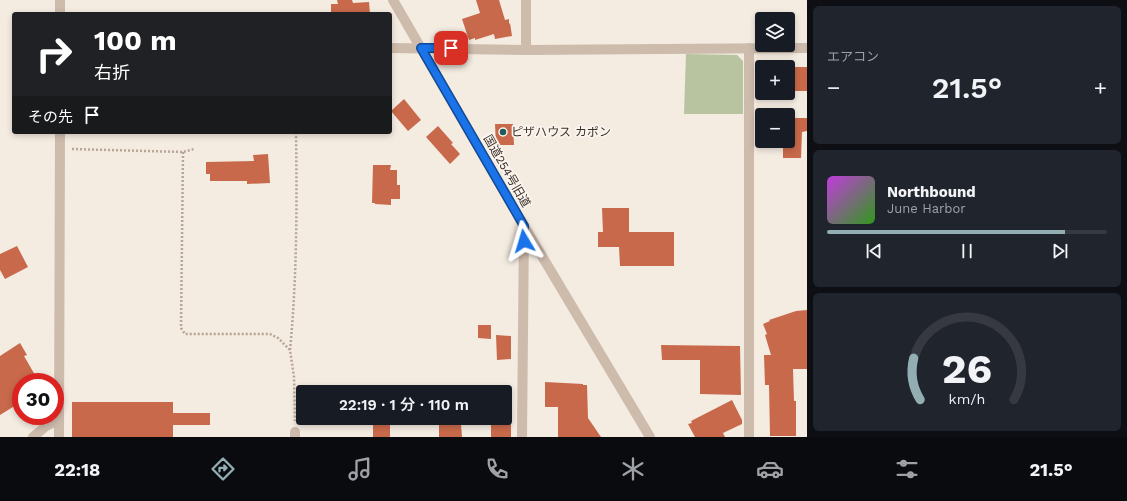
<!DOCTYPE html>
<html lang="ja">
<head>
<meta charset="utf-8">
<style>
	:root { --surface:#171b24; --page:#20242c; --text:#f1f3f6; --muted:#9ea1a6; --line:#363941; --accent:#92aeb2 }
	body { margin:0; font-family:"Work Sans","Noto Sans JP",sans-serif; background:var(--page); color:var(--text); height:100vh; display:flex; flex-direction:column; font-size:15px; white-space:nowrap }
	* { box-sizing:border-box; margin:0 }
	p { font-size:13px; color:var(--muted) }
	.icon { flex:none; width:22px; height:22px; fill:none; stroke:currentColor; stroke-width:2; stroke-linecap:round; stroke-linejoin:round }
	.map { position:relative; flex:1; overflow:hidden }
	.panel { display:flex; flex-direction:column; gap:6px; padding:6px; background:#0d0f14; width:320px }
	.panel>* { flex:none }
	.guide { position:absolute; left:12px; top:12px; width:380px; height:122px; border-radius:4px; box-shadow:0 2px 6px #0003; background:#202124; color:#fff; overflow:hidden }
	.controls { position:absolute; left:755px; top:12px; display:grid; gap:8px }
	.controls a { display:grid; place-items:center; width:40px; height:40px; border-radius:4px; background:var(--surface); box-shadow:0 2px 6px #0003; font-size:20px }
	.speed { position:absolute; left:12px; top:373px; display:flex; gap:8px; font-size:20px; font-weight:700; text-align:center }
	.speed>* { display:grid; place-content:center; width:52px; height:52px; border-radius:50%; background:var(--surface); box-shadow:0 2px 6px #0003; line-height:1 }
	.speed .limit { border:6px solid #d22; background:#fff; color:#111 }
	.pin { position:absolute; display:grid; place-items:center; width:34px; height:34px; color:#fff; margin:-17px; border-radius:8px; box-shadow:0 2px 6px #0006 }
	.me { position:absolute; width:44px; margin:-22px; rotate:353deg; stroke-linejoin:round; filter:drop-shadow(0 0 3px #0008) }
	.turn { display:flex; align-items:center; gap:14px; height:84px; padding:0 16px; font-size:18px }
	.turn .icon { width:52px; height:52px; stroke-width:2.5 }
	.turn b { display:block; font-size:28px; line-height:34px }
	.then { display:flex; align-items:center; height:38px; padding:0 16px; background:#0003; gap:8px; font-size:15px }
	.big { font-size:30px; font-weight:600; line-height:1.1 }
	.panel .widget { flex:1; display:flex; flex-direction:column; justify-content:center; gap:6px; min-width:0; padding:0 14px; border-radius:6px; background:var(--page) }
	.panel .dial { align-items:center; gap:0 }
	.dial svg { height:104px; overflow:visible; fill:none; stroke:var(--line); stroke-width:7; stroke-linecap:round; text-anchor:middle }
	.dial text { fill:var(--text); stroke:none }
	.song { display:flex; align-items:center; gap:12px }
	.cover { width:48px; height:48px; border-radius:6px; background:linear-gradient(135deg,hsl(290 70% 55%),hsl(110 70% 35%)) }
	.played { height:4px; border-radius:2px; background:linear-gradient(90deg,var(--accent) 85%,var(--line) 85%) }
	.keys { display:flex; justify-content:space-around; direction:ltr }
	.heat { display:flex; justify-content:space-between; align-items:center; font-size:22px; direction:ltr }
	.trip { position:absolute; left:296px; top:385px; width:216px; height:40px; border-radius:4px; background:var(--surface); box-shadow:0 2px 6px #0003; font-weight:600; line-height:40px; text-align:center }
	.tabs { display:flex; height:64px; justify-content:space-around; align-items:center; background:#090b0e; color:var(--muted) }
	.tabs .icon { width:28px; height:28px }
	.tabs .on { color:var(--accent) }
	.tabs b { font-size:18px; color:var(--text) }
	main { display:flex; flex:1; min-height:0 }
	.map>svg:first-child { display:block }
</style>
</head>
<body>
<main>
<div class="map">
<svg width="807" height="437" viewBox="0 0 807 437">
	<rect width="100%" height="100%" fill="#f4ebe1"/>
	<polygon fill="#b8c4a0" points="686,54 737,55 743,61 743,114 684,114"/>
	<g fill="#c8694b">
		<polygon points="337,0 352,0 353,3 369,2 370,14 331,14 331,4 338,4"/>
		<polygon points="476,0 499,0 505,20 509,19 509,24 510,23 512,36 495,39 494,34 475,40 475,38 469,40 462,19 480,13"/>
		<rect x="788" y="67" width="19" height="24"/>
		<polygon points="404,99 421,120 408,131 391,111"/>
		<polygon points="788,118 807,118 807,131 802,132 801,158 783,158 783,141 788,141"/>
		<polygon points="495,124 513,124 514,145 496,145"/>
		<polygon points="438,126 453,143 451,144 460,154 450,164 426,137"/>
		<polygon points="268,154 270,183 247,184 247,181 210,181 210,174 206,174 206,162 254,161 253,155"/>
		<polygon points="373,165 391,165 390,170 397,170 397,185 400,185 400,199 391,199 391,205 375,204 375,203 372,203"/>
		<polygon points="602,208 629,208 629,232 674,232 674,266 620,266 619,247 598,247 598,232 603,232"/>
		<polygon points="17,246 28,267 5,279 0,270 0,254"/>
		<polygon points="807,310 807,369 793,369 794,401 796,401 796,436 770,436 769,385 765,385 764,355 771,355 765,335 767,334 763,324 770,321 769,320 796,311"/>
		<polygon points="478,325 491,325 491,339 478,338"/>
		<polygon points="496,335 511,336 511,359 497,360"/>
		<polygon points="20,343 27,355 24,356 35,375 21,382 21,402 0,415 0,356"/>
		<polygon points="661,345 740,346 741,395 700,394 700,360 662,360"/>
		<polygon points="545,382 583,384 583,385 587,385 588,418 601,437 558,437 558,407 545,407"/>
		<polygon points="732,400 742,420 742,424 723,433 725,437 695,437 688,424 692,423 691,421"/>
		<polygon points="72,402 173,402 173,413 210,413 210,425 173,425 173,437 72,437"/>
		<rect x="491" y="418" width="20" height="19"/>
		<rect x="373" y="423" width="17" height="14"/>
		<polygon points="439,424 461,424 462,437 439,437"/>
	</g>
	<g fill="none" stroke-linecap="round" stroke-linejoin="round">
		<g stroke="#b9a596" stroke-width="2.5" stroke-dasharray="2 2" stroke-linecap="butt">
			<polyline points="72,149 183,152 194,149"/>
			<polyline points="183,152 181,328 185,334 270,334 278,338 290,350 294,377 295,421"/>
			<path d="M 290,350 C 297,277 297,205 296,132"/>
		</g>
		<g stroke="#cdbbac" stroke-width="10">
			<polyline points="60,0 60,14"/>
			<polyline points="393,0 524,226 650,437"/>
			<polyline points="390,48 526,50 807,48"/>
			<polyline points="749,48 749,437"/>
			<polyline points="526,50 526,0"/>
			<polyline points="295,432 295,437"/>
			<polyline points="33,437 46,426 59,420"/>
			<polyline points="59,437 60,132"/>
			<polyline points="522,437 524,226"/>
		</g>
	</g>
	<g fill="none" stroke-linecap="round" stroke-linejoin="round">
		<defs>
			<polyline id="route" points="451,48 421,48 524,226 524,241"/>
		</defs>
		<use href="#route" stroke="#114b97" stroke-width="10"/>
		<use href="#route" stroke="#1a73e8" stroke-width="7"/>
	</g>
	<circle fill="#1f5a5e" stroke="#fbf5ee" stroke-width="1.5" cx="503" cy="132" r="4"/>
	<g text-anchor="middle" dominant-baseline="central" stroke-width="3.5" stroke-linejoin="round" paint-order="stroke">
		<g font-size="12" fill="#3b302b" stroke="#fbf5ee" text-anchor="start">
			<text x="511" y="132">ピザハウス カポン</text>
		</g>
		<g font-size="12" fill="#3b302b" stroke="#fbf5ee">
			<text transform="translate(507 171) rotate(60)">国道254号旧道</text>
		</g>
	</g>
</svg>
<div class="controls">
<a><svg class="icon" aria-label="layers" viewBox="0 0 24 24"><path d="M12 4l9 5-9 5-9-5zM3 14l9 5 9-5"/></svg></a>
<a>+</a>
<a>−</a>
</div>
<div class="speed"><div class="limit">30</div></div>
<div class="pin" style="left:451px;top:48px;background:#d93025"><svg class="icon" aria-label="arrive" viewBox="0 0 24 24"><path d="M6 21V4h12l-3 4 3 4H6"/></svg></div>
<svg class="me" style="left:524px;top:241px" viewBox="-20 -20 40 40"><path d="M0-17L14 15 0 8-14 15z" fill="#1a73e8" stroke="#fff" stroke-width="4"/></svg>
<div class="trip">22:19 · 1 分 · 110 m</div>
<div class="guide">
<div class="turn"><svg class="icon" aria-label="right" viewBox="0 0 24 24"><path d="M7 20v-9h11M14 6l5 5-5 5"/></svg><div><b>100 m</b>右折</div></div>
<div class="then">その先<svg class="icon" aria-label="arrive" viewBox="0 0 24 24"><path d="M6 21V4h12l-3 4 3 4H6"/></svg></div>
</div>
</div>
<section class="panel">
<div class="widget"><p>エアコン</p>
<div class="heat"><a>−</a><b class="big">21.5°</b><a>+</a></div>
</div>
<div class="widget">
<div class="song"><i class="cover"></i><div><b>Northbound</b><p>June Harbor</p></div></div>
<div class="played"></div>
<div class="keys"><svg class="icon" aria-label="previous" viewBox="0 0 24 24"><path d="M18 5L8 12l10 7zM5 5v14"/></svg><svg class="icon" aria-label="pause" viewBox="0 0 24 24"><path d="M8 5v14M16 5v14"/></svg><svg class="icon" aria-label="next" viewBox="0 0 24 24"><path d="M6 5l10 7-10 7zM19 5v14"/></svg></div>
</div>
<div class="widget dial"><svg viewBox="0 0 100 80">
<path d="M14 69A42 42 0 1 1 86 69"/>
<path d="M14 69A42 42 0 0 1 9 37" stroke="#92aeb2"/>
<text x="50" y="56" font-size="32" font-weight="700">26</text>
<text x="50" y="72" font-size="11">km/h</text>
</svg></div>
</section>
</main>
<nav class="tabs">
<b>22:18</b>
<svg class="icon on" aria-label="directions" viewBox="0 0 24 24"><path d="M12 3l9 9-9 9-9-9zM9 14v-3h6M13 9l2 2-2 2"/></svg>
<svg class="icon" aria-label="music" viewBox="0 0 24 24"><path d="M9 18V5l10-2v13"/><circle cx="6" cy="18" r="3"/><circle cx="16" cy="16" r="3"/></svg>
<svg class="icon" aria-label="phone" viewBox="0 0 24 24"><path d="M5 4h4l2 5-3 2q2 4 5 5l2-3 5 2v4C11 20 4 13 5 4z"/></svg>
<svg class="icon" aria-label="climate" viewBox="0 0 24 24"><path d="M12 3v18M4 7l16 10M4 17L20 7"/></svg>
<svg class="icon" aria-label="car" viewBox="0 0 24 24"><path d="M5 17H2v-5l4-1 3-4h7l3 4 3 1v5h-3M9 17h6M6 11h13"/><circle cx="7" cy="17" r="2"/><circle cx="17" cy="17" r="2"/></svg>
<svg class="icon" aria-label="filters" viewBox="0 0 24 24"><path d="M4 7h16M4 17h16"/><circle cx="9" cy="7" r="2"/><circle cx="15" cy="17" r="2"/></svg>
<b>21.5°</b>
</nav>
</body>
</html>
